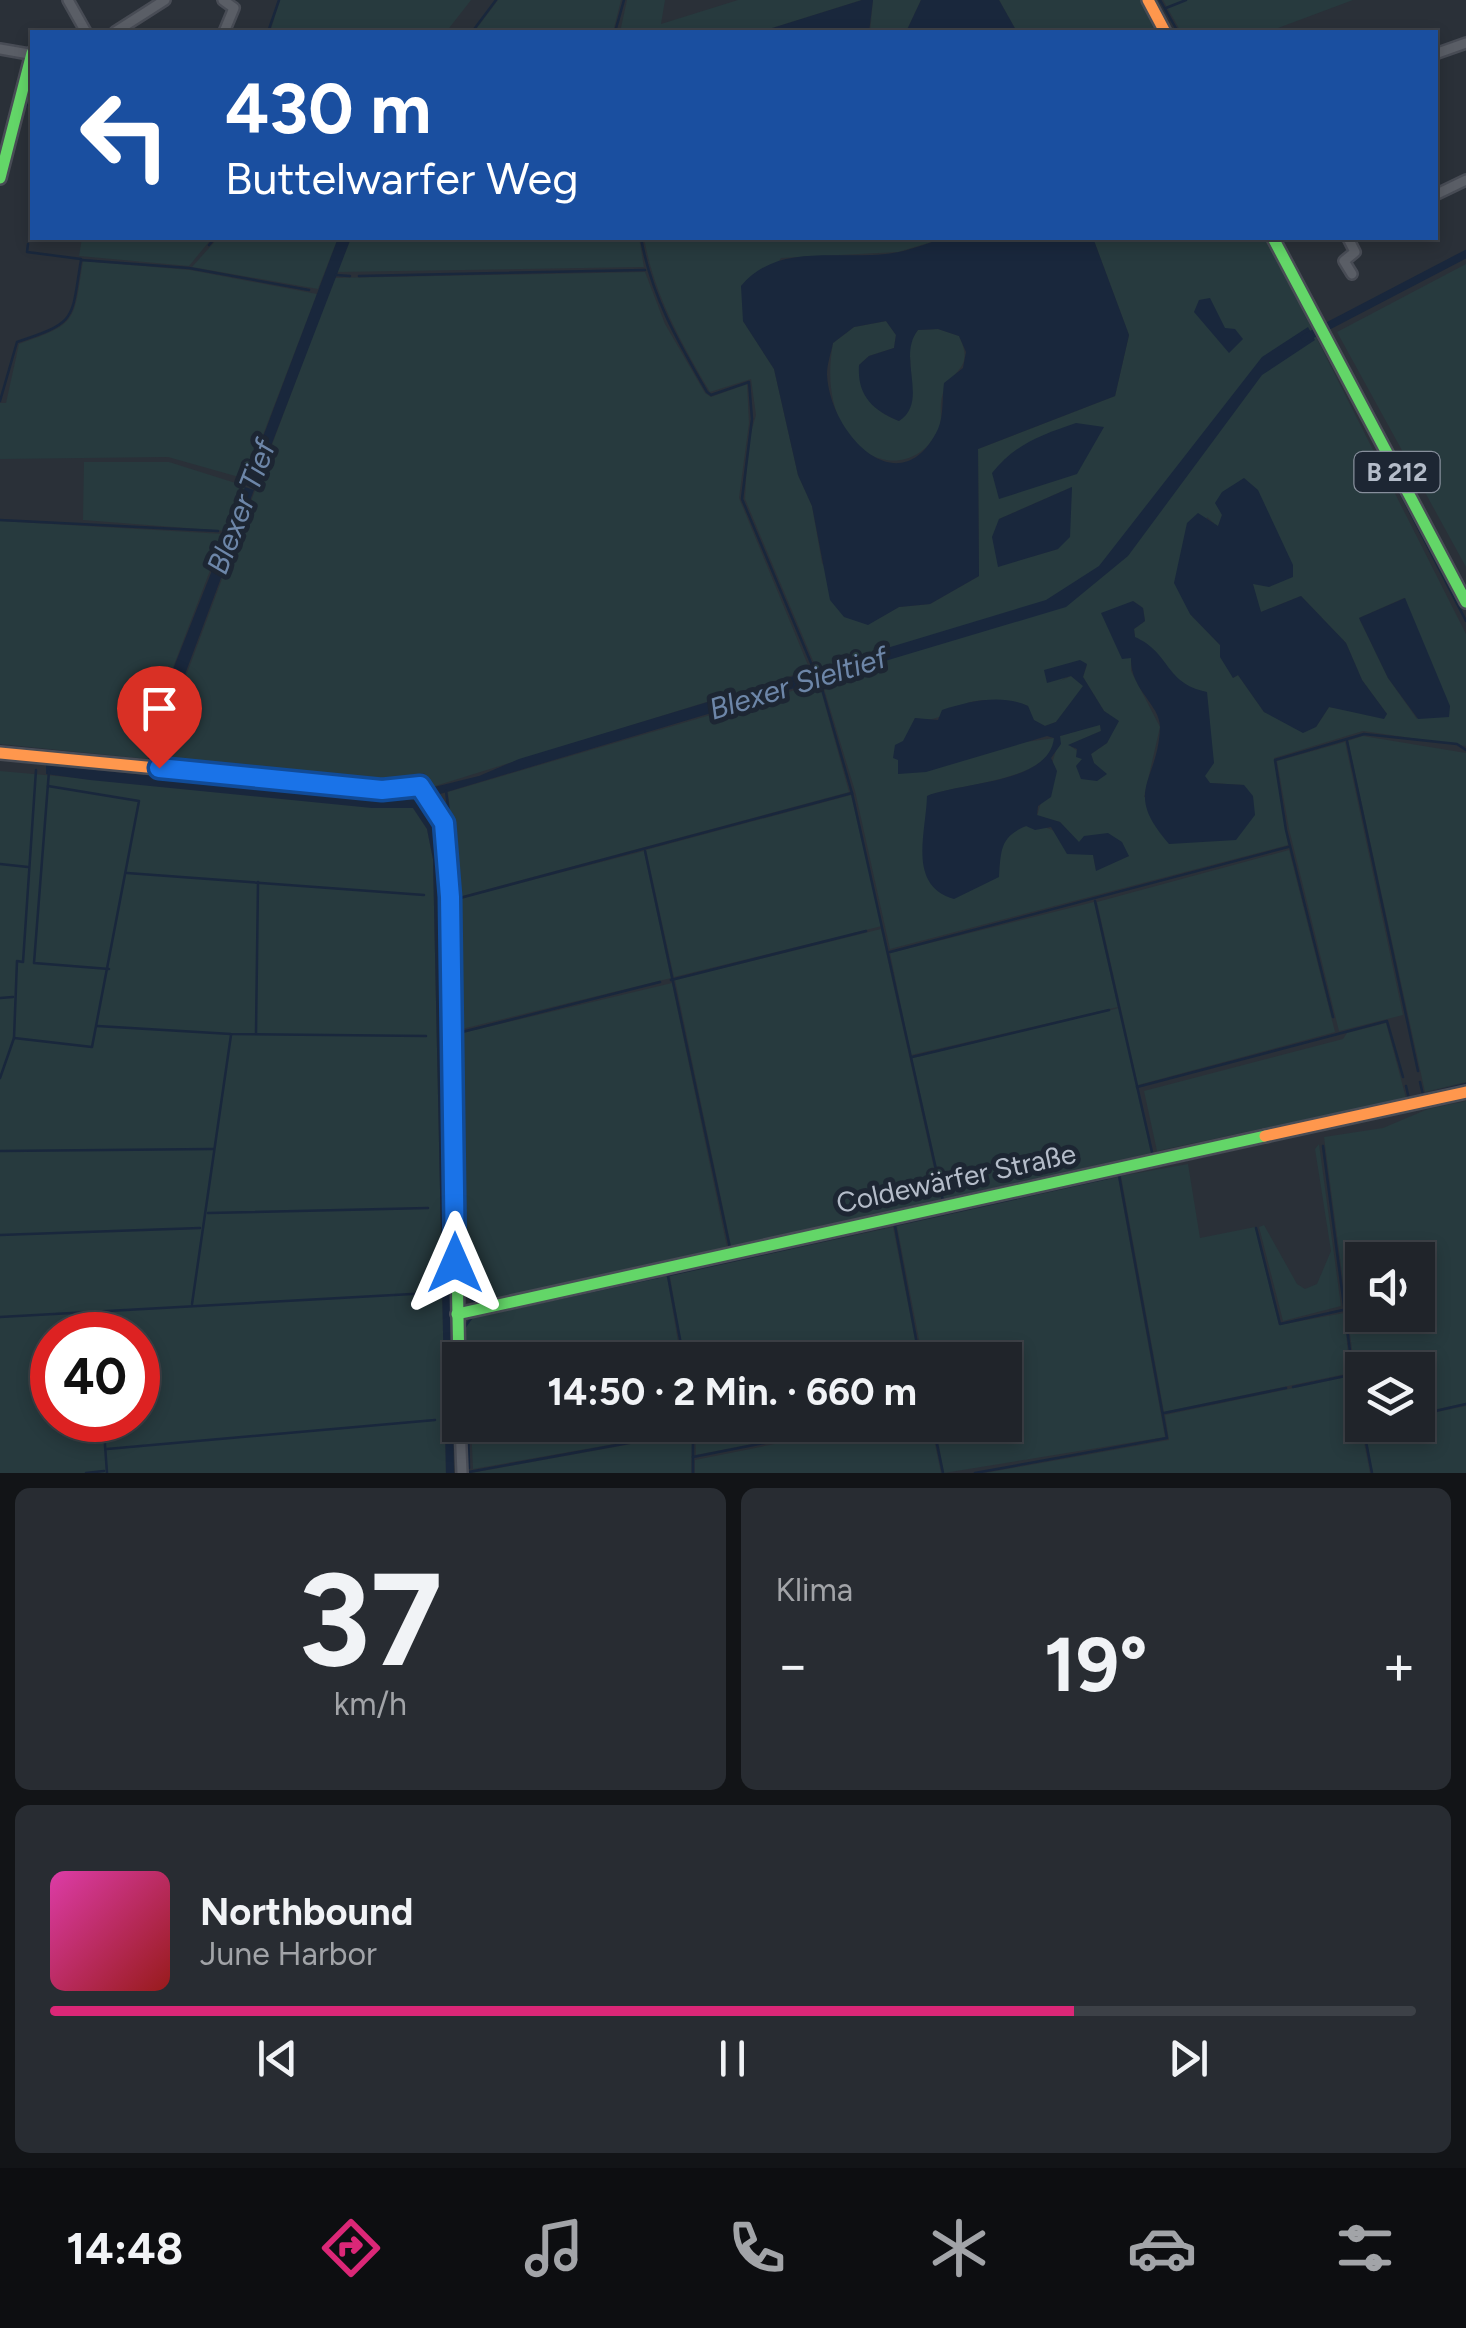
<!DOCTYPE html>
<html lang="de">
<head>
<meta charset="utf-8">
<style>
	:root { --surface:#20242a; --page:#282c32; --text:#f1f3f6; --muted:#a2a4a8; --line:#3d4147; --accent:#db2777 }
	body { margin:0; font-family:Figtree,sans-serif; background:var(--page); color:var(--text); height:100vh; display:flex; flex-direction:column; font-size:38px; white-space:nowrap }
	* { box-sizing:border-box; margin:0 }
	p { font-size:32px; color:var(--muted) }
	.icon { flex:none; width:55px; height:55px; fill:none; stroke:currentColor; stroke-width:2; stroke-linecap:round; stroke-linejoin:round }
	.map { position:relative; height:1473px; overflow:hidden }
	.side { display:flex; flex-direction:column; gap:15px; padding:15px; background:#121417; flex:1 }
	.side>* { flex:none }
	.guide { position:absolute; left:30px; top:30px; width:1408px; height:210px; border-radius:0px; box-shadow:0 5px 15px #0003,0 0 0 2px var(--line); background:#1a4fa0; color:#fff; overflow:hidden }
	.controls { position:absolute; left:1345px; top:1242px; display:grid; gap:20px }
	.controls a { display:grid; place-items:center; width:90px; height:90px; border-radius:0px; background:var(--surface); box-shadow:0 5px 15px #0003,0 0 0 2px var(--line); font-size:50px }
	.speed { position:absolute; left:30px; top:1312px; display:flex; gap:20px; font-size:50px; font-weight:700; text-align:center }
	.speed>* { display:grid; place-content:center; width:130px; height:130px; border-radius:50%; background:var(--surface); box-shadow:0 5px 15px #0003,0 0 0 2px var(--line); line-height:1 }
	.speed .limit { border:15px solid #d22; background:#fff; color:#111 }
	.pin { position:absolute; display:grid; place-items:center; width:85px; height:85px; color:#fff; margin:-102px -42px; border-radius:50% 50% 50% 0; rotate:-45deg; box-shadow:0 0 10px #0007 }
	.pin .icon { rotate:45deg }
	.me { position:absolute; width:110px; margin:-55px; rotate:0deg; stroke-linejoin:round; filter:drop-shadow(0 0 8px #0008) }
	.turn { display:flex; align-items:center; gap:35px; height:210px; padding:0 30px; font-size:45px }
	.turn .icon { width:130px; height:130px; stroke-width:2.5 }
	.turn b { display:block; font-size:70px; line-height:85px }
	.big { font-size:75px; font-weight:700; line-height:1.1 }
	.side .tile { flex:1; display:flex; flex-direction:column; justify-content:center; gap:15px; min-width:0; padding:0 35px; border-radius:15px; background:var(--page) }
	.side .dial { align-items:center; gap:0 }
	.dial b { font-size:130px; line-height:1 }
	.song { display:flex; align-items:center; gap:30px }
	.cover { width:120px; height:120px; border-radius:15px; background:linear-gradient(135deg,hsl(320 70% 55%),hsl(0 70% 35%)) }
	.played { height:10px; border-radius:5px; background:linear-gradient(90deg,var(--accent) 75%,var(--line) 75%) }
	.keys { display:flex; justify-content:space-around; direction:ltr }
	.heat { display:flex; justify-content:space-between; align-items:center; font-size:55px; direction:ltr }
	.side .tiles { flex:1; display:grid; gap:15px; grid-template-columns:1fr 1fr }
	.tile:last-child { grid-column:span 2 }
	.trip { position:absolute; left:442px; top:1342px; width:580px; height:100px; border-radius:0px; background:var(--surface); box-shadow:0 5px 15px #0003,0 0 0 2px var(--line); font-weight:700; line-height:100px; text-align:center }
	.tabs { display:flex; height:160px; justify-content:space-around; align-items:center; background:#0d0e11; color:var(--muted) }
	.tabs .icon { width:70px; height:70px }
	.tabs .on { color:var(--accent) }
	.tabs b { font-size:45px; color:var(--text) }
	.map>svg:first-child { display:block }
</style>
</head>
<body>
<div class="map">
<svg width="1466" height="1473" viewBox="0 0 1466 1473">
	<rect width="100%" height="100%" fill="#2a3038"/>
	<g fill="#273a3e" fill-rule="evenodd">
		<polygon points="280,0 471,0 446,32 270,32"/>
		<polygon points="498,0 621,0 613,32 474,32"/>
		<polygon points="627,0 665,0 661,24 738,0 862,0 760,32 620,32"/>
		<polygon points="873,0 921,0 906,32 870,32"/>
		<polygon points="999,0 1144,0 1160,32 1017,32"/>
		<polygon points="1163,0 1353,0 1267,32 1181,32"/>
		<polygon points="82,238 212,238 189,266 79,256"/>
		<polygon points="218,238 338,238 318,289 192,267"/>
		<polygon points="351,238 639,238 644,267 337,272"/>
		<path d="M 644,238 L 945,238 L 898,252 L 781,258 L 743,321 L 774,369 L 798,475 L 812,506 L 822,563 L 868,624 L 899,607 L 930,604 L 979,576 L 978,449 L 1115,396 L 1129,335 L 1093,238 L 1266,238 L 1466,634 L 1466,746 L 1363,731 L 1274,758 L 1288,845 L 890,949 L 855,791 L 822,682 L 745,499 L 748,443 L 756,415 L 751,379 L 710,392 C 681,342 654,295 644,238 ZM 1072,487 L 1058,549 L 998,566 L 999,519 ZM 1222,515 L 1261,612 L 1301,596 L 1346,643 L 1362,680 L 1387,714 L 1329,707 L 1316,727 L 1264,712 L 1238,675 L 1233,678 L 1220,645 L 1190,614 L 1207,517 L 1218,527 ZM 1404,598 L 1405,598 L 1417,719 L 1388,678 L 1359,618 ZM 1133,601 L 1143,608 L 1145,621 L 1134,629 L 1135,637 L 1185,687 L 1204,776 L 1210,783 L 1244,785 L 1144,797 L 1160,727 L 1131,671 ZM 1087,665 L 1083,677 L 1104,711 L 1118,721 L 1107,743 L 1091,754 L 1094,763 L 1069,745 L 1101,731 L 1100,724 L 1060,736 L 1037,816 L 1060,822 L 1079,843 L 1129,856 L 1096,870 L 1093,854 C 1065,836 1026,805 1001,845 L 926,824 L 928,796 C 958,783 1052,782 1055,738 L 898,759 L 915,718 C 941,724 948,709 970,702 C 984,698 1015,700 1028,706 L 1033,720 L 1045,726 L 1056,722 L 1084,686 L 1071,676 L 1060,681 Z"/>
		<path d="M 83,261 L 190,270 L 317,294 L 246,479 L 168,457 L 0,459 L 0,403 L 6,403 L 19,344 C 79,323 73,322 83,261 Z"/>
		<polygon points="1466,264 1466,567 1337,332"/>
		<polygon points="645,272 665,324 705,393 711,397 747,384 749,423 739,498 810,670 432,787 424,773 392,779 181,760 158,751 334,278"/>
		<path d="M 886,321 L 896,335 L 894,348 L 869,356 L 859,365 C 864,395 870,409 899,421 L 912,386 L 909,342 L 918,330 L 938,329 L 959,336 C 976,371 950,368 942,397 C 939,407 943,418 939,428 C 919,474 865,469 843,427 C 829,400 828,372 833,343 L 854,327 Z"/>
		<polygon points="84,462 169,462 245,486 225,531 83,520"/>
		<polygon points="0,521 224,534 151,725 148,759 0,744"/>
		<polygon points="819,683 849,792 459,897 448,792"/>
		<polygon points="1363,736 1466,753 1466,1082 1425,1092 1348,741"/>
		<polygon points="1345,742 1403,1015 1339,1031 1289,829 1277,761"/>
		<path d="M 0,771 L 413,808 L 427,829 L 433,859 L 446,1473 L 0,1473 ZM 52,1335 L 138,1335 L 138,1420 L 52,1420 Z"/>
		<polygon points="851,795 882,926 674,977 646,850"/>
		<polygon points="1289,850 1335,1032 1138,1085 1097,902"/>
		<polygon points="644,851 671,978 462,1029 459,899"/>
		<polygon points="1094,902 1118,1007 911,1055 890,953"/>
		<polygon points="881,929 941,1200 731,1246 675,980"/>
		<polygon points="672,983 727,1247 478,1302 467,1294 462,1033"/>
		<polygon points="1119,1008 1151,1153 944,1199 912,1058"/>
		<polygon points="1386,1023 1406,1098 1157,1151 1144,1091 1343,1039 1347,1033"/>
		<path d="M 1466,1101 L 1466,1403 L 1418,1413 L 1418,1370 L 1362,1370 L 1362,1425 L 1324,1137 L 1383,1128 L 1428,1109 ZM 1362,1260 L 1418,1260 L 1418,1315 L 1362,1315 Z"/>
		<polygon points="1319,1144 1341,1306 1283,1321 1259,1227 1264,1225 1297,1284 1305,1289 1317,1284 1331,1251 1315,1149"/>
		<polygon points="1188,1164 1200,1238 1255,1227 1279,1325 1344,1313 1350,1373 1164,1412 1121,1176"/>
		<polygon points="1118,1177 1165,1437 944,1473 935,1425 1005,1425 1005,1360 923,1360 897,1226"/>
		<polygon points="893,1227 919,1360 684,1360 670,1276"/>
		<polygon points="667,1276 681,1360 467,1360 465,1328 472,1318"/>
		<polygon points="1351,1376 1370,1473 985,1473 1169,1440 1165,1415"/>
		<polygon points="1466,1406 1466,1473 1373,1473 1364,1427 1418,1425 1418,1416"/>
		<polygon points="471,1425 692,1425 693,1430 473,1469"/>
		<polygon points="695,1425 847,1425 696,1455"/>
		<polygon points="870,1425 931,1425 941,1473 695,1473 695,1460"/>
		<polygon points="692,1433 691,1473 471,1473"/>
	</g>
	<g fill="#19273c" fill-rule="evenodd">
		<polygon points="862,0 873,0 869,32 760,32"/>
		<polygon points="921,0 999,0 1017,32 906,32"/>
		<polygon points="338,238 351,238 256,485 246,482"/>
		<path d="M 945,238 L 1093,238 L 1129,335 L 1115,396 L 978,449 L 979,576 L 930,604 L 899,607 L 868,625 L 844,617 L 830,600 L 812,506 L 798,475 L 774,369 L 743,321 L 741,286 C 780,239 845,263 899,252 C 914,249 930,242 945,238 ZM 886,321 L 896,335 L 894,348 L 869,356 L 859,365 C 857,395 872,410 899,421 C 930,401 896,358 918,330 L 938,329 L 959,336 L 966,352 L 963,368 L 944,383 C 942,397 944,416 938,429 C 900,508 829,433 827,374 C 827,364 831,353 833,343 L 854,327 Z"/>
		<polygon points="1210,298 1225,328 1235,329 1243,339 1229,353 1194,312 1199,300"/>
		<polygon points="1308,327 1315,340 1262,375 1128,556 1066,607 430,797 426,789 479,776 519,759 1046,600 1099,566 1262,357"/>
		<path d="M 1076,423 L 1104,427 L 1077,474 L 999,499 L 992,473 C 1015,444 1041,435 1076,423 Z"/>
		<polygon points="1244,478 1258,490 1293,565 1293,577 1269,587 1253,584 1261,612 1301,596 1346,643 1362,680 1387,714 1384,719 1329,707 1316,727 1303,733 1264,712 1238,675 1233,678 1220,657 1220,645 1190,614 1174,583 1187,523 1198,513 1218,526 1222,515 1215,503 1222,492"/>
		<polygon points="245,487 254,490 163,733 158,765 148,764 151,725"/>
		<polygon points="1072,487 1070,537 1058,549 998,567 992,537 999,519"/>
		<polygon points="1405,598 1450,706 1449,717 1418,719 1388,678 1359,618"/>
		<path d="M 1133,601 L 1143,608 L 1145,621 L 1134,629 L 1135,637 C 1171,653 1164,683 1207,692 L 1214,763 L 1205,776 L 1210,783 L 1244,785 L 1253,796 L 1255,815 L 1236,840 L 1169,844 C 1122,790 1158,783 1160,728 C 1161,705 1130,690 1131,658 L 1122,659 L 1101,613 Z"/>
		<path d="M 1080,660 L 1087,664 L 1083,677 L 1104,711 L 1119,721 L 1107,743 L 1091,754 L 1094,763 L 1107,774 L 1097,781 L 1081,779 L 1076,766 L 1082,759 L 1076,757 L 1077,749 L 1068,745 L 1101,731 L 1100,725 L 1060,736 L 1061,744 L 1051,758 L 1057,771 L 1051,797 L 1038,806 L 1037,815 L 1060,822 L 1079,842 L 1084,836 L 1108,833 L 1122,842 L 1129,856 L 1096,871 L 1093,855 L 1067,854 L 1051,827 L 1035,830 L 1026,826 C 1000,837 1001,850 999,877 L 954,899 C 907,885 926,834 927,796 C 961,782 1049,784 1054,738 L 1047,736 L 926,772 L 898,774 L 898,760 L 893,758 L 895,745 L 903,741 L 915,718 L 938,720 L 942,710 C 970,701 1002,694 1028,706 L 1034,720 L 1045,726 L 1056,722 L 1083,686 L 1071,676 L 1047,683 L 1044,670 Z"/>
		<polygon points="46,765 144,775 147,770 157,771 159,777 370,797 419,792 439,838 442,856 454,1473 446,1473 433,859 427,829 413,808 372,808 90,780 46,774"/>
	</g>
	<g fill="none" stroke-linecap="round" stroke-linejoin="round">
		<g stroke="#19273c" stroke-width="2.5">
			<polyline points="1160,0 1178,32"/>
			<polyline points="1166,8 1186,0"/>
			<polyline points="131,30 131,32"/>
			<polyline points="268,32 279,0"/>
			<polyline points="472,32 496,0"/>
			<polyline points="615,32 624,0"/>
			<polyline points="25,105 32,105"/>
			<path d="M 641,238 C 651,295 678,342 707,392 L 711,395 L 749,382 L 752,419 L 742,499 L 814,670"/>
			<polyline points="28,244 27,252 81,259"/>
			<polyline points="209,245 215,238"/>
			<polyline points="336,275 350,276"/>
			<polyline points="359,276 645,270"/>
			<path d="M 0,401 L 17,342 C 78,322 71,320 81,260 L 189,268 L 309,290"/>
			<polyline points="1387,467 1466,621"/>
			<polyline points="0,520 218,531"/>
			<polyline points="822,689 852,793 943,1201"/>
			<polyline points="1347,741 1418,1071"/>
			<polyline points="0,746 140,760"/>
			<polyline points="168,761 380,780 412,778"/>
			<polyline points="49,771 34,963 109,969"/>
			<polyline points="424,776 430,787"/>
			<polyline points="446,791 449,814"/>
			<polyline points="450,826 458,898 465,1294 476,1304 715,1251"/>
			<polyline points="645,851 730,1248"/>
			<polyline points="0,864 28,867"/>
			<polyline points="127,873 424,895"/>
			<polyline points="460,898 852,793"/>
			<polyline points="1095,901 1152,1152"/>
			<polyline points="890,952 1288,847"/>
			<polyline points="671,980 866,931"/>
			<polyline points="0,998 13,997"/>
			<polyline points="1333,1017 1286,830 1275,760 1364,734 1457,744 1466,750"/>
			<polyline points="97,1026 231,1034 426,1036"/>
			<polyline points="462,1032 660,982"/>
			<polyline points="256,1033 258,882"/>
			<polyline points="14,1038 92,1047 139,801 48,786"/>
			<polyline points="912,1057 1109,1010"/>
			<polyline points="0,1078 14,1038 17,961 23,962 36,770"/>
			<polyline points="1420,1082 1423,1095 1466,1084"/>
			<polyline points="1406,1086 1409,1099"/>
			<polyline points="1137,1087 1387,1021 1403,1077"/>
			<polyline points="1414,1109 1466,1098"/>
			<polyline points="1286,1138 1304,1133"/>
			<polyline points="1323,1146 1353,1374 1372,1473"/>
			<polyline points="0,1151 213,1149"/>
			<polyline points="1150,1155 1305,1122"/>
			<polyline points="1118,1175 1280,1139"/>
			<polyline points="940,1201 1138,1158"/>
			<polyline points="208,1213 428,1208"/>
			<polyline points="894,1225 1107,1178"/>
			<polyline points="895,1226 920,1360"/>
			<polyline points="1256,1228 1280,1324 1343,1310"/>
			<polyline points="0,1235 200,1228"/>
			<polyline points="721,1250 929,1204"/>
			<polyline points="668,1275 884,1227"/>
			<polyline points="668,1276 684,1360"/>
			<polyline points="192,1304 231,1035"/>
			<polyline points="87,1315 89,1335"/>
			<polyline points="0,1317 430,1293"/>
			<polyline points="465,1360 464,1328 472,1317 658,1277"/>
			<polyline points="1293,1387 1350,1375"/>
			<polyline points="1164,1413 1286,1388"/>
			<polyline points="1418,1415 1466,1404"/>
			<polyline points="92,1420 92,1425 104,1431 107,1473"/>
			<polyline points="468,1425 469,1468"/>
			<polyline points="693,1425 693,1473"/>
			<polyline points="933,1425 943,1473"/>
			<polyline points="107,1449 435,1420"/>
			<polyline points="693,1457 856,1425"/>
			<polyline points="469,1472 694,1431"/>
			<polyline points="86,1473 104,1471"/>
			<polyline points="975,1473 1167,1438 1119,1175"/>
		</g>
		<polyline stroke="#19273c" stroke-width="8" points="1305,338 1466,254"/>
		<defs>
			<g id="street">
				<polyline points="68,0 86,32"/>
				<polyline points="223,0 234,8 224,32"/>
				<polyline points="115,32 165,0"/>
				<polyline points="0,49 29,54"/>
				<polyline points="1435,54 1466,43"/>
				<polyline points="1435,195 1466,180"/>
				<polyline points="1348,238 1355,252 1344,261 1352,274"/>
				<polyline points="460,1425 462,1473"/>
			</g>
			<g id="fast">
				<polyline points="0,178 32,53"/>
				<polyline points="1273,238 1466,602"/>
				<polyline points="450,904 460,1420"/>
				<polyline points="457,1314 1265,1136"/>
			</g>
			<g id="slow">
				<polyline points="1148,0 1165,32"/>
				<polyline points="0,753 376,789 414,785 444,823 450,904"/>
				<polyline points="1265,1136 1466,1092"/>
			</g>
		</defs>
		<use href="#street" stroke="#484c55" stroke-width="14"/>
		<use href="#fast" stroke="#484c55" stroke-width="16"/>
		<use href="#slow" stroke="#484c55" stroke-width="16"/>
		<use href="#street" stroke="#5a5e66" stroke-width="9"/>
		<use href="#fast" stroke="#63d668" stroke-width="11"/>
		<use href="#slow" stroke="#ff974d" stroke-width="11"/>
	</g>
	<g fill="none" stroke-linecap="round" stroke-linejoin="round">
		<defs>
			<polyline id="route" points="159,768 382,790 420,786 444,823 450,897 455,1263"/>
		</defs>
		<use href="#route" stroke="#114b97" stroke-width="25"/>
		<use href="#route" stroke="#1a73e8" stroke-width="18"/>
	</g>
	<g text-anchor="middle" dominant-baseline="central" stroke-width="10" stroke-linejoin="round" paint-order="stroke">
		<rect fill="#1d2633" stroke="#878f9c" stroke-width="2.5" x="1354.5" y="452" width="85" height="40" rx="8"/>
		<g font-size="25" font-weight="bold" fill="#b4bcc9">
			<text x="1397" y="472">B 212</text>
		</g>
		<g font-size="28" fill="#b4bcc9" stroke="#1d2633">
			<text transform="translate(956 1178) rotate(-12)">Coldewärfer Straße</text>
		</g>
		<g font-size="30" font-style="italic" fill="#6d86a8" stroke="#1d2633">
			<text transform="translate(241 507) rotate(-69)">Blexer Tief</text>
			<text transform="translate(798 683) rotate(-17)">Blexer Sieltief</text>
		</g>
	</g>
</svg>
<div class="controls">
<a><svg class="icon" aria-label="sound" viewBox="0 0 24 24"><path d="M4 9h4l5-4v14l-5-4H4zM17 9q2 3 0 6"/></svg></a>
<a><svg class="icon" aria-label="layers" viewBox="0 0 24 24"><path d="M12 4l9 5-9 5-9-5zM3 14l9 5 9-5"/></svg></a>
</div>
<div class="speed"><div class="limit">40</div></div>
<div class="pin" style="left:159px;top:768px;background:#d93025"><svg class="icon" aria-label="arrive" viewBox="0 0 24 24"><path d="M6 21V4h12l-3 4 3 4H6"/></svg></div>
<svg class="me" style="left:455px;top:1263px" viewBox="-20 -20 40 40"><path d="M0-17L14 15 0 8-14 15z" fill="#1a73e8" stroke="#fff" stroke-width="4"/></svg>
<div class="trip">14:50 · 2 Min. · 660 m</div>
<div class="guide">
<div class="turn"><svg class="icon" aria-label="left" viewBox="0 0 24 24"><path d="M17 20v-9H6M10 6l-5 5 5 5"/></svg><div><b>430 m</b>Buttelwarfer Weg</div></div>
</div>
</div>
<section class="side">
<div class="tiles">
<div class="tile dial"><b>37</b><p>km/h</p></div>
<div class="tile"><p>Klima</p>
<div class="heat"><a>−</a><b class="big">19°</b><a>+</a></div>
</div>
<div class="tile">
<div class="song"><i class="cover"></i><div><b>Northbound</b><p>June Harbor</p></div></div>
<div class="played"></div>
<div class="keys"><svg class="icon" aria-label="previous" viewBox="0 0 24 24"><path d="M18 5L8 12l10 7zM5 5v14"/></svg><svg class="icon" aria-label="pause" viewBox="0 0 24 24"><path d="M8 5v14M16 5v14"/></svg><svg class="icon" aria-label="next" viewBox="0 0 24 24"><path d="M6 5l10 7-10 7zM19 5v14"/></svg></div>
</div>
</div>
</section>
<nav class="tabs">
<b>14:48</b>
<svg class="icon on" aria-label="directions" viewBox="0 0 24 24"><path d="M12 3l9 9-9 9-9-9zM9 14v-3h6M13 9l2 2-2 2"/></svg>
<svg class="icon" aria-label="music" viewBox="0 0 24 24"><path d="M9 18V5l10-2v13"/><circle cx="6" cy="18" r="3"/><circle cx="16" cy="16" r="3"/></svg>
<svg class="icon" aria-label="phone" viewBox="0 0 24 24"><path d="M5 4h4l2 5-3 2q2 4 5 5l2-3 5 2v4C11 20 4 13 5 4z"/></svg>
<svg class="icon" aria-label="climate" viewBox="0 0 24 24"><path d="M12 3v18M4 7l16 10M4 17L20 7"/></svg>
<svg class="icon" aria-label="car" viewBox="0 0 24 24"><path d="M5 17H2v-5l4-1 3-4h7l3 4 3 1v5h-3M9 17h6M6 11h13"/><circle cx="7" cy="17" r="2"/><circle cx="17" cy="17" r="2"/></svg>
<svg class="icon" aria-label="filters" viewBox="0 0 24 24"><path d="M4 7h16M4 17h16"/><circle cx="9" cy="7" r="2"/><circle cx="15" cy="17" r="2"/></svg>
</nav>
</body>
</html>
